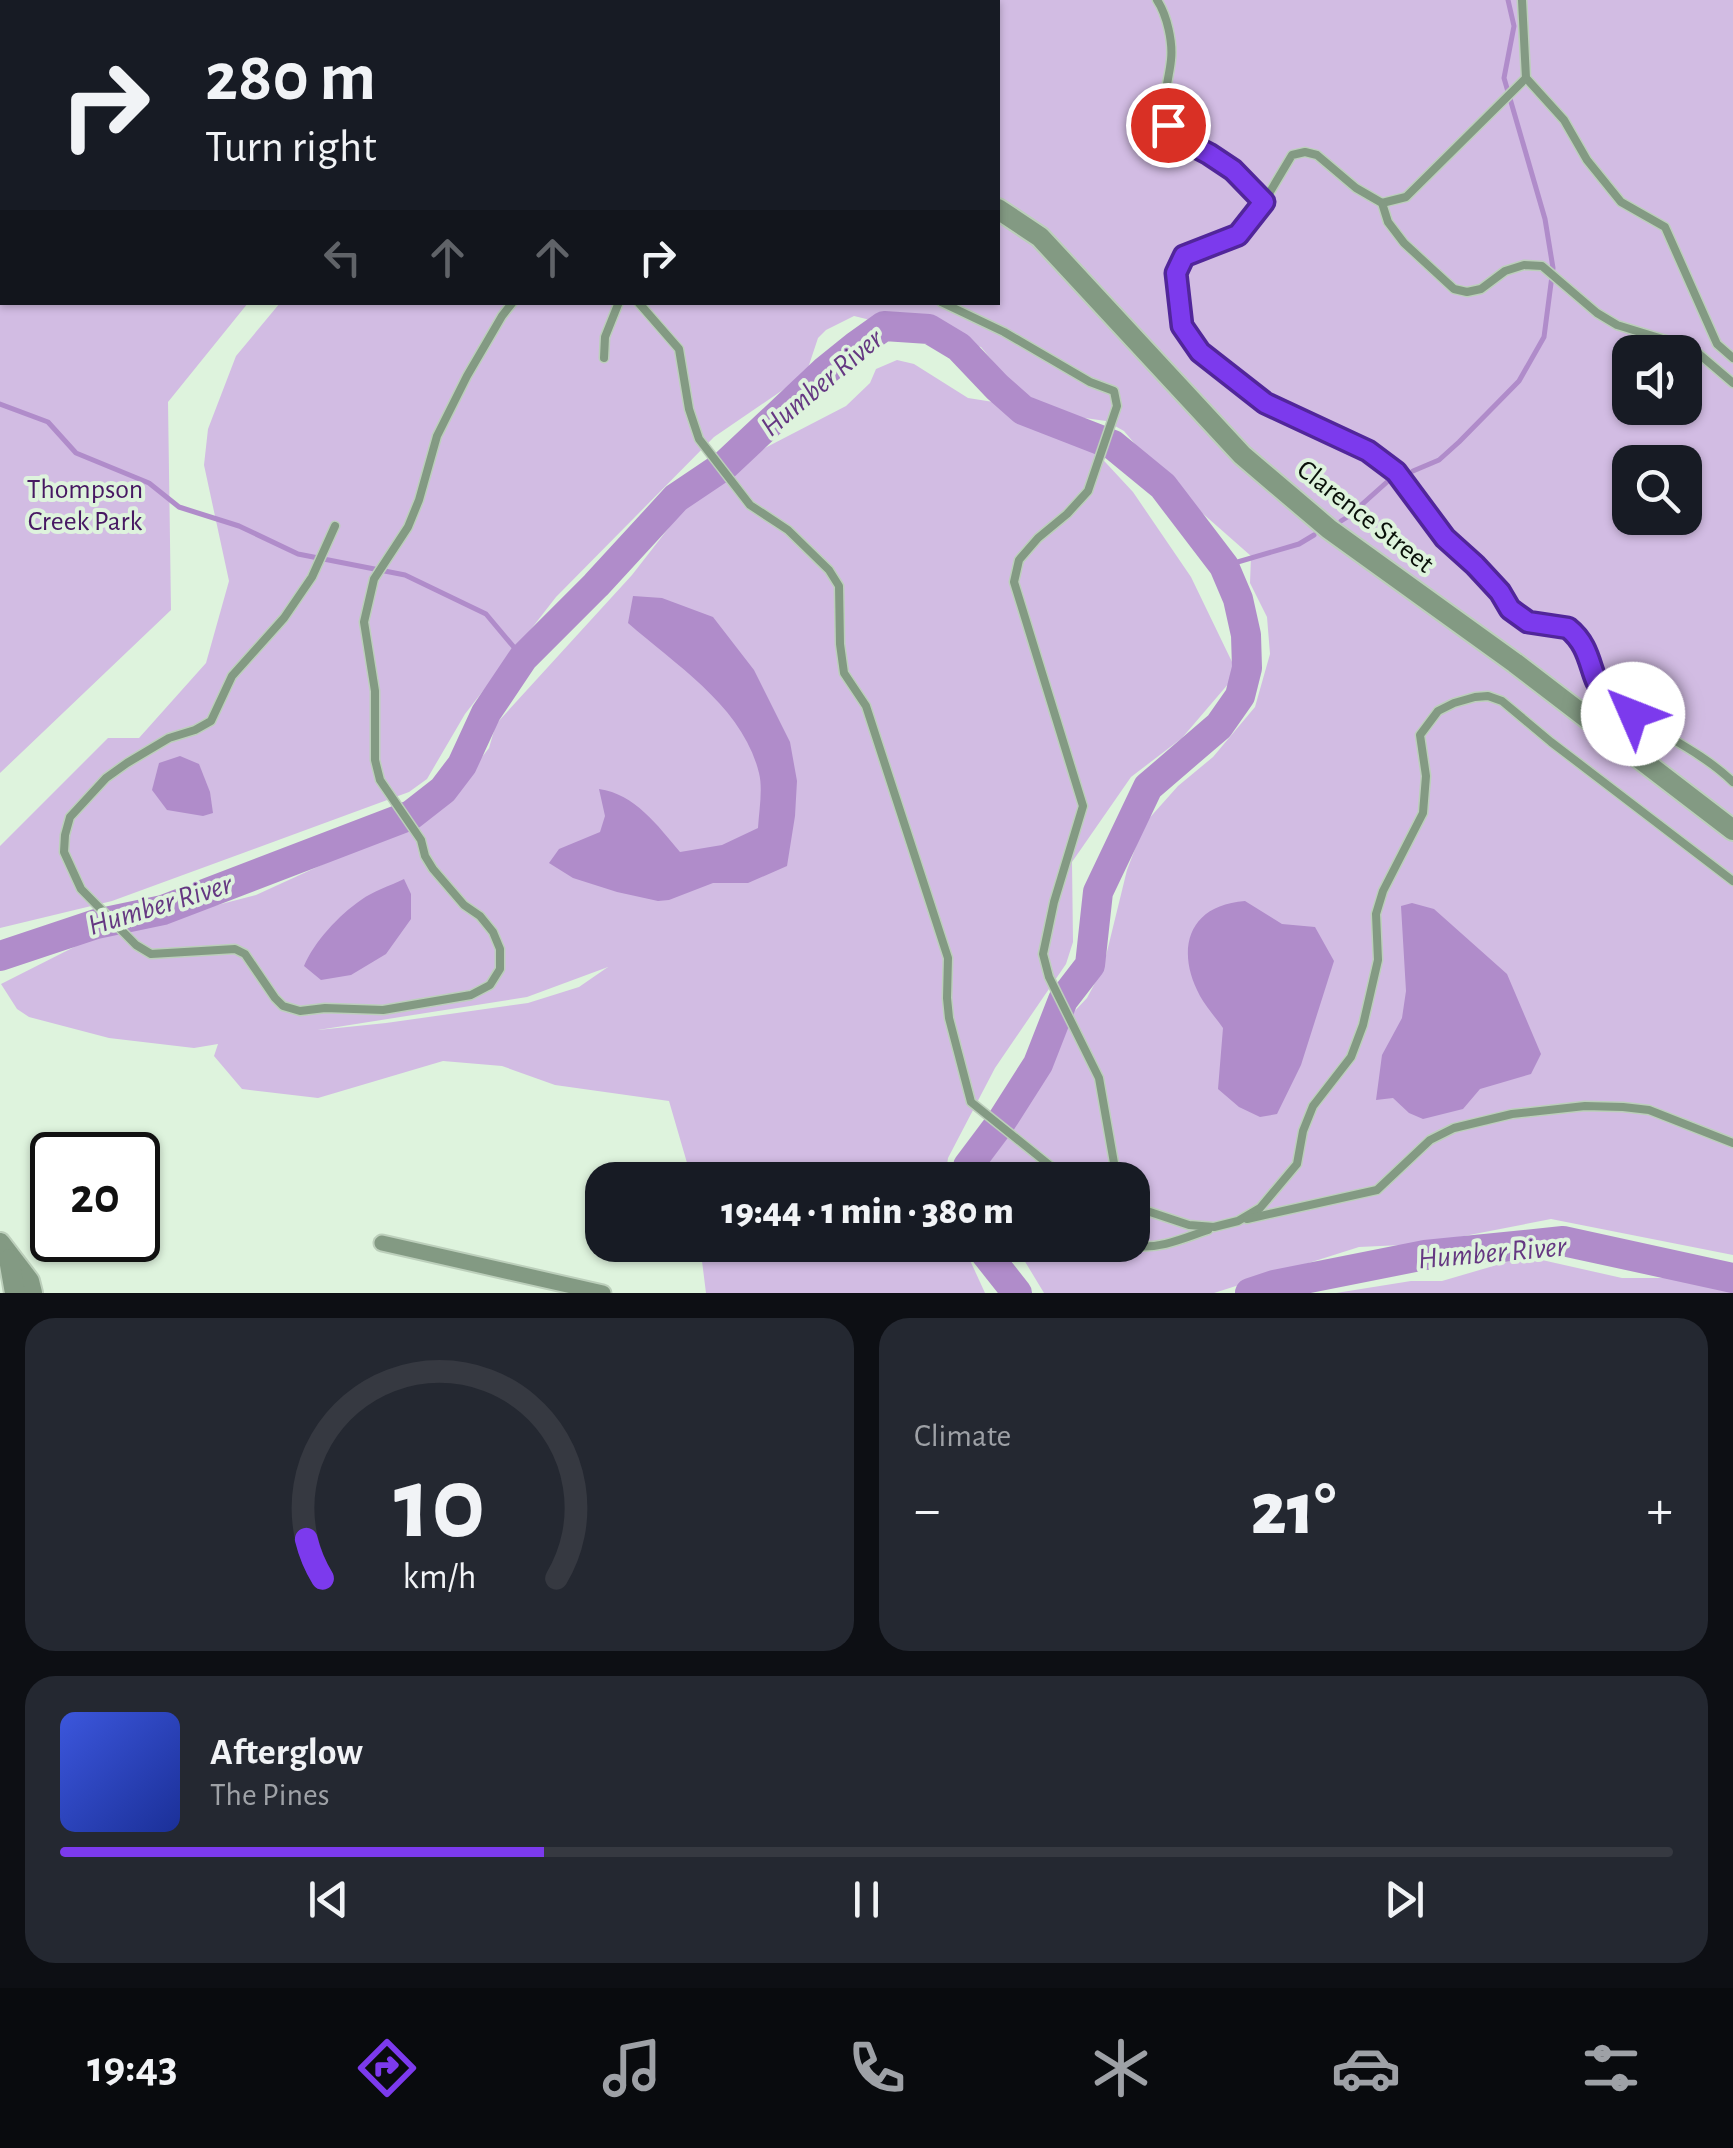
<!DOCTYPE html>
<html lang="en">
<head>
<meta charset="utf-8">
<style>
	:root { --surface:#171b24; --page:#242831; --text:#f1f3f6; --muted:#9ea1a6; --line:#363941; --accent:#7c3aed }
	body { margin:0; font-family:"Alegreya Sans",sans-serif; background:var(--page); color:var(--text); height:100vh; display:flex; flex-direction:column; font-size:38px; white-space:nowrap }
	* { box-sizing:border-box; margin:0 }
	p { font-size:32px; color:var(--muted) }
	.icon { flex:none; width:55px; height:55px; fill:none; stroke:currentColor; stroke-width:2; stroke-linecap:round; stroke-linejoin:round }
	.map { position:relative; height:1293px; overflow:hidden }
	.details { display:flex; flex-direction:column; gap:25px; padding:25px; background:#0d0f14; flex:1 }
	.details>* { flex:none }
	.top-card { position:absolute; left:0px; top:0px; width:1000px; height:305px; box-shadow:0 2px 8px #0004; background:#171b24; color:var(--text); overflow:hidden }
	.fabs { position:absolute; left:1612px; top:335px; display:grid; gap:20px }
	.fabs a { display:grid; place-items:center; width:90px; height:90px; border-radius:20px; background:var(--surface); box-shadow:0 2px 8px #0004; font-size:50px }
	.speed { position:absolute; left:30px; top:1132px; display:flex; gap:20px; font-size:50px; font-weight:700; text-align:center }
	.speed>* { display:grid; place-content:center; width:130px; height:130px; border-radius:50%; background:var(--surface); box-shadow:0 2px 8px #0004; line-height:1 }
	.speed .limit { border:5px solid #111; border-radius:15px; background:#fff; color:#111 }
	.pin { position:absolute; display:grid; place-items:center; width:85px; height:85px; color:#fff; margin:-42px; border:5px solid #fff; border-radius:50%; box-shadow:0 2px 10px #0007 }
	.me { position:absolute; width:110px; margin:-55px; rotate:314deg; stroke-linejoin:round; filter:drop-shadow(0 0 8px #0008) }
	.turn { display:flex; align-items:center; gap:35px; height:210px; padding:0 40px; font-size:45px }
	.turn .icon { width:130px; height:130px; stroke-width:2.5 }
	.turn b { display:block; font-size:70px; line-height:85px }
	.lanes { display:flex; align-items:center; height:95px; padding:0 40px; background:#0003; justify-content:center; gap:50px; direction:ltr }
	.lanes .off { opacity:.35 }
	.big { font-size:75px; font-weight:800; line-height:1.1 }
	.details .widget { flex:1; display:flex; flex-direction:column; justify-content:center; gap:15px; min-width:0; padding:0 35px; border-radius:30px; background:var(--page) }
	.details .dial { align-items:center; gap:0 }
	.dial svg { height:260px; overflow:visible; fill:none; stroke:var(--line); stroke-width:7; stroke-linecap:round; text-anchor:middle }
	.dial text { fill:var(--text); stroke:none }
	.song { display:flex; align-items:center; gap:30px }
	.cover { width:120px; height:120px; border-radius:15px; background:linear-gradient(135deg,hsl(230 70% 55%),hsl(230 70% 35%)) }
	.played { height:10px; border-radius:5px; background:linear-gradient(90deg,var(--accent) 30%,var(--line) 30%) }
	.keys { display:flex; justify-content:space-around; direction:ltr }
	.heat { display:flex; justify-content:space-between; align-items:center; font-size:55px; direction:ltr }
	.details .tiles { flex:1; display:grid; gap:25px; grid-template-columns:1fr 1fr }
	.widget:last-child { grid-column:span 2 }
	.trip { position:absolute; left:585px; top:1162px; width:565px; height:100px; border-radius:30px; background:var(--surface); box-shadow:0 2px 8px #0004; font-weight:800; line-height:100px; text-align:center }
	.tabs { display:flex; height:160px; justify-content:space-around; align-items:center; background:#090b0e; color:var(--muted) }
	.tabs .icon { width:70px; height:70px }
	.tabs .selected { color:var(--accent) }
	.tabs b { font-size:45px; color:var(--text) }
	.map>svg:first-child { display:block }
</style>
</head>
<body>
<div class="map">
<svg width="1733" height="1293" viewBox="0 0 1733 1293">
	<rect width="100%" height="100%" fill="#def3dd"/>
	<g fill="#d2bce3" fill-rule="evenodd">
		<path d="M 504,0 L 1733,0 L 1733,1255 L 1551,1219 L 1423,1244 L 1359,1247 L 1214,1293 L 1044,1293 L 1015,1245 L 1132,1245 L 1132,1180 L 980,1180 L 978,1154 L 1054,1033 L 1087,998 L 1103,968 L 1127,870 L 1145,823 L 1178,786 L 1213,757 L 1255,707 L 1270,654 L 1267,617 L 1250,583 L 1251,556 L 1167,482 L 1124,431 L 1106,421 L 1049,413 L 1014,387 L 981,347 L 854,316 L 826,330 L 818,338 L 806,374 L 714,437 L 556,597 L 465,714 L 427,779 L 409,792 L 112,901 L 0,928 L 0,846 L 108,738 L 139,738 L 206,663 L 229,581 L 204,465 L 208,429 L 236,356 L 280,303 L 998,302 L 998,2 L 506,2 ZM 1630,352 L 1685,352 L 1685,408 L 1630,408 ZM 1630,462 L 1685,462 L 1685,518 L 1630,518 Z"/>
		<polygon points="0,157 2,160 2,302 248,303 168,402 171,610 0,773"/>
		<path d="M 897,360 L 914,364 L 968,398 L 1006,404 L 1036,426 L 1094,450 L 1133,492 L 1191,577 L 1233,664 L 1229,683 L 1182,738 L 1131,777 L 1072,862 L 1073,942 L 1066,964 L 995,1068 L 948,1158 L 945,1180 L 692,1180 L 669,1101 L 555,1085 L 502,1066 L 443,1061 L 318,1098 L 242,1089 L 214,1056 L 218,1044 L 194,1048 L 109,1038 L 29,1017 L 17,1009 L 1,984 L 94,937 L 256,895 L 398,830 L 454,793 L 489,748 L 496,724 L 632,575 L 692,498 L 755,453 L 846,406 L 870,383 L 876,369 ZM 608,967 L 579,987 L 528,1003 L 386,1023 L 318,1030 L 527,997 Z"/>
		<polygon points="700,1245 963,1245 985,1293 706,1293"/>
		<polygon points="1542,1260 1622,1278 1688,1278 1733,1285 1733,1293 1336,1293 1411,1281 1442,1281 1507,1262"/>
	</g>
	<g fill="#b08cca">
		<path d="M 633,596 L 662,598 L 713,617 L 754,670 L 790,742 L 797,781 L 795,816 L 787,866 L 748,883 L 713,883 L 669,900 L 658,901 L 617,892 L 573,878 L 549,863 L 559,849 L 600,832 L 605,816 L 599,789 C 635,794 658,826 680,852 L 722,845 L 758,828 C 759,811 763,789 759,773 C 743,707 677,666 628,623 Z"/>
		<polygon points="180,756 199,764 210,792 213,813 203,816 167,810 152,790 159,763"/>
		<path d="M 404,879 L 411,894 L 411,919 L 386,954 L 351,975 L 321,980 L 304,966 C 314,942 339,915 361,900 C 373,891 390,886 404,879 Z"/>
		<path d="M 1245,901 L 1282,924 L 1315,927 L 1334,961 L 1301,1065 L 1277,1114 L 1260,1117 L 1239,1107 L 1218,1089 L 1223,1028 C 1216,1018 1206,1007 1200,996 C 1175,950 1188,905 1245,901 Z"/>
		<polygon points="1412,903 1434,909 1507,974 1541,1054 1531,1074 1480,1089 1463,1109 1423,1119 1409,1113 1393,1098 1376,1100 1382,1055 1402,1018 1406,991 1401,906"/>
	</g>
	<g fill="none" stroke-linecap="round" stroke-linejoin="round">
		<g stroke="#b08cca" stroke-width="5">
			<polyline points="0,404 48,422 76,453 149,483 179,507 239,526 298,554 405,575 486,614 523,658"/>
			<polyline points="1413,471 1439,460 1459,442 1519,381 1544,337 1553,268 1545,219 1504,78 1514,26 1508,0"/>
			<polyline points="1341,521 1349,516 1387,482"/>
			<polyline points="1224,566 1299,544 1314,535"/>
		</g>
		<g stroke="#b08cca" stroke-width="30">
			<polyline points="0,956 96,924 163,910 411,815 443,790 462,765 486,713 523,658 596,585 676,498 725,465 825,371 856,346 884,326 929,329 959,347 997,387 1023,410 1113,445 1163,486 1224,566 1238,599 1246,635 1247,668 1240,696 1219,726 1148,787 1098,892 1090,965 1063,1000 1038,1064 1001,1122 968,1166 966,1180"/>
			<polyline points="979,1245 1017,1293"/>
			<polyline points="1250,1293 1274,1285 1425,1255 1563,1241 1733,1278"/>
		</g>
		<defs>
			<g id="service">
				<path d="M 1157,0 C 1167,15 1173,42 1171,60 C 1169,81 1160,102 1168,123 C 1177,146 1212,154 1231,168 C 1243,178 1254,191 1264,202"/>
				<polyline points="1522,0 1526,78 1564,120 1587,160 1621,202 1665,227 1717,344 1733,358"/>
				<polyline points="1382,203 1406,197 1526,78"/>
				<polyline points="638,302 679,349 689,409 699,439 750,505 788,530 829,570 839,586 840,644 844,673 866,706 948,958 947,998 949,1018 971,1102 1068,1180"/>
				<polyline points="941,302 1004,332 1090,382 1114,391 1117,406 1088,491 1067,514 1038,538 1019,560 1014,582 1083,806 1054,902 1043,954 1049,977 1099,1078 1117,1180"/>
				<polyline points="604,358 605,337 619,302"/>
				<path d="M 1733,383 L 1692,348 L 1617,325 L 1597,313 L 1542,266 L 1524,265 L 1505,271 L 1481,289 L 1467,292 L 1454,289 L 1404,243 L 1388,222 L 1382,203 L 1356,188 L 1317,155 L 1305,152 L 1292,155 L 1264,202 L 1238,235 L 1184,256 L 1175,273 L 1182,326 L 1201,352 L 1265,403 L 1368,451 L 1396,472 L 1445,538 L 1475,565 L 1499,592 L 1510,609 L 1527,622 L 1568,628 C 1594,648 1588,675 1605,695 C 1611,702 1623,707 1630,713 C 1664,736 1703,753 1733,782"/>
				<polyline points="335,526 312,577 284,618 232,676 211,721 195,730 169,738 127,763 106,778 70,817 65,835 64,852 81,889 136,945 151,954 235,949 245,954 275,998 283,1006 300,1011 325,1008 383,1010 471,995 490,985 500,969 500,949 493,932 480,916 464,905 433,869 425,856 421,840 380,780 375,760 375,691 364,622 374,579 408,527 419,500 437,436 467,376 502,316 513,302"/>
				<polyline points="1132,1206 1189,1225 1214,1227 1238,1221 1260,1208 1297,1164 1303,1131 1313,1106 1351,1057 1363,1025 1378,960 1376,914 1383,891 1423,813 1426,776 1420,735 1438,711 1454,703 1475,697 1488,696 1502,701 1551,742 1733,881"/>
				<polyline points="1247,1219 1377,1190 1430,1140 1454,1128 1512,1114 1585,1106 1623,1107 1649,1110 1733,1143"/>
				<path d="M 1132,1244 L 1135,1246 C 1161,1249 1184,1238 1208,1230"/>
			</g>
			<g id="minor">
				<polyline points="168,0 168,2"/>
				<polyline points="382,1243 603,1293"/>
			</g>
			<g id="tertiary">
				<polyline points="483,0 485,2"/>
				<polyline points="998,209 1040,237 1242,455 1329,529 1515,663 1733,830"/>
				<polyline points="0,1243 29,1281 32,1293"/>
				<polyline points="9,1259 15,1293"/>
			</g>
		</defs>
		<use href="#service" stroke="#bccfbb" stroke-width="11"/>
		<use href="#minor" stroke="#bccfbb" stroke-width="19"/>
		<use href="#tertiary" stroke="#bccfbb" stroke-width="24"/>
		<use href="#service" stroke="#839a83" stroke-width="8"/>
		<use href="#minor" stroke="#839a83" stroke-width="15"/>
		<use href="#tertiary" stroke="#839a83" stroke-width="20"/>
	</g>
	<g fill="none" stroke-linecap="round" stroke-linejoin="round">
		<defs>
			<path id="route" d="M 1168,125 L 1186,142 L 1209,154 L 1233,170 L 1264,202 L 1238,235 L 1184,256 L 1176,273 L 1182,326 L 1200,352 L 1265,403 L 1368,451 L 1396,472 L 1445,538 L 1475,565 L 1500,592 L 1510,609 L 1528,622 L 1568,628 C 1594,649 1588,676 1605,695 C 1612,703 1625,709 1633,714"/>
		</defs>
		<use href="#route" stroke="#51269a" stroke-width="25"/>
		<use href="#route" stroke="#7c3aed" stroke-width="18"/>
	</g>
	<g text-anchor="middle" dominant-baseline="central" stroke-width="8" stroke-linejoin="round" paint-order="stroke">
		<g font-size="28" fill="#471862" stroke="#def3dd">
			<text x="85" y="490">Thompson<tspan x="85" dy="32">Creek Park</tspan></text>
		</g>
		<g font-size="28" fill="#091009" stroke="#def3dd">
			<text transform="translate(1365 517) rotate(38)">Clarence Street</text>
		</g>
		<g font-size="30" font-style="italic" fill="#653882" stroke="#def3dd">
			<text transform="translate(822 383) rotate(-40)">Humber River</text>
			<text transform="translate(160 905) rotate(-17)">Humber River</text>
			<text transform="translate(1492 1253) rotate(-5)">Humber River</text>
		</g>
	</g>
</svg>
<div class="fabs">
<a><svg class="icon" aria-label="sound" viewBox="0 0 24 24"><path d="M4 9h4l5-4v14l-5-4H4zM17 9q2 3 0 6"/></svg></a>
<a><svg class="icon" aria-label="search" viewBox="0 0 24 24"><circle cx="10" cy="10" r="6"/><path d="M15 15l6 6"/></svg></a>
</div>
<div class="speed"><div class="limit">20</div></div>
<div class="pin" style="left:1168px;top:125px;background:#d93025"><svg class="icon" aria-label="arrive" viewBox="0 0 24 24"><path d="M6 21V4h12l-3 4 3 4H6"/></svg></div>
<svg class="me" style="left:1633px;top:714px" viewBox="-20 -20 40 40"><circle r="19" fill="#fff"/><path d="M0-13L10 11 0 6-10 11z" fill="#7c3aed"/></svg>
<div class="trip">19:44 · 1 min · 380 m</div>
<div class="top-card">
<div class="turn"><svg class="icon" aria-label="right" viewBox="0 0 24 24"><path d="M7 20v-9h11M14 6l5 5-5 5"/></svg><div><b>280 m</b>Turn right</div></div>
<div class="lanes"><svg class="icon off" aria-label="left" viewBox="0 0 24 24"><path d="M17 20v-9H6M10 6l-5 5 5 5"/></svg><svg class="icon off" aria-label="ahead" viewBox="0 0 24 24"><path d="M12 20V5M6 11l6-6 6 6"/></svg><svg class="icon off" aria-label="ahead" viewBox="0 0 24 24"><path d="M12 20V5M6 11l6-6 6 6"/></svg><svg class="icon" aria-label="right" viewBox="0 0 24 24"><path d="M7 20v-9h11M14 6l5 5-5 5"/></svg></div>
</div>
</div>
<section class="details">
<div class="tiles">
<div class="widget dial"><svg viewBox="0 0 100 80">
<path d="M14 69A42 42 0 1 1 86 69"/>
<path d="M14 69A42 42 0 0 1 9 57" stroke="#7c3aed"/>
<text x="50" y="56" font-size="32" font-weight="700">10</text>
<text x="50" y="72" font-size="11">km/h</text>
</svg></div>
<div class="widget"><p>Climate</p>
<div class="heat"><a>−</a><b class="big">21°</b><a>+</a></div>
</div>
<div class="widget">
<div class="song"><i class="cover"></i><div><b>Afterglow</b><p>The Pines</p></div></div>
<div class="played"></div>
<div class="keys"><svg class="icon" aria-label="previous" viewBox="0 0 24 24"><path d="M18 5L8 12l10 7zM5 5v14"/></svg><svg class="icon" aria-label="pause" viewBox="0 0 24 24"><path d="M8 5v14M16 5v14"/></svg><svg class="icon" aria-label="next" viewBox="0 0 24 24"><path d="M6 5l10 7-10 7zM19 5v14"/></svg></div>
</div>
</div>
</section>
<nav class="tabs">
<b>19:43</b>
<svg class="icon selected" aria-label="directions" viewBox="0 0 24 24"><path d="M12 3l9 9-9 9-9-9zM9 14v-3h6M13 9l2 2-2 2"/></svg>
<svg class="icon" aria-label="music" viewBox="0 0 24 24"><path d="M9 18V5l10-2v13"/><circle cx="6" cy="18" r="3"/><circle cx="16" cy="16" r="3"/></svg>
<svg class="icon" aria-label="phone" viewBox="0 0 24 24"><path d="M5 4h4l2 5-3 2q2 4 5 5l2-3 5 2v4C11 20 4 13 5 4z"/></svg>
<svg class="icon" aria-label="climate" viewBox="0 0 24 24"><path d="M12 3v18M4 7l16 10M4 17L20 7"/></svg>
<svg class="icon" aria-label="car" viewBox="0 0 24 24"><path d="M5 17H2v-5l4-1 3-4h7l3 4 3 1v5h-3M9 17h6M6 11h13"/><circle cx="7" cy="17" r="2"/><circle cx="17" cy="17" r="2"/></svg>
<svg class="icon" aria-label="filters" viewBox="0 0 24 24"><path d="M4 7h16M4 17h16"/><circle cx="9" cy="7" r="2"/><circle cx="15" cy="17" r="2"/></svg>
</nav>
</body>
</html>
